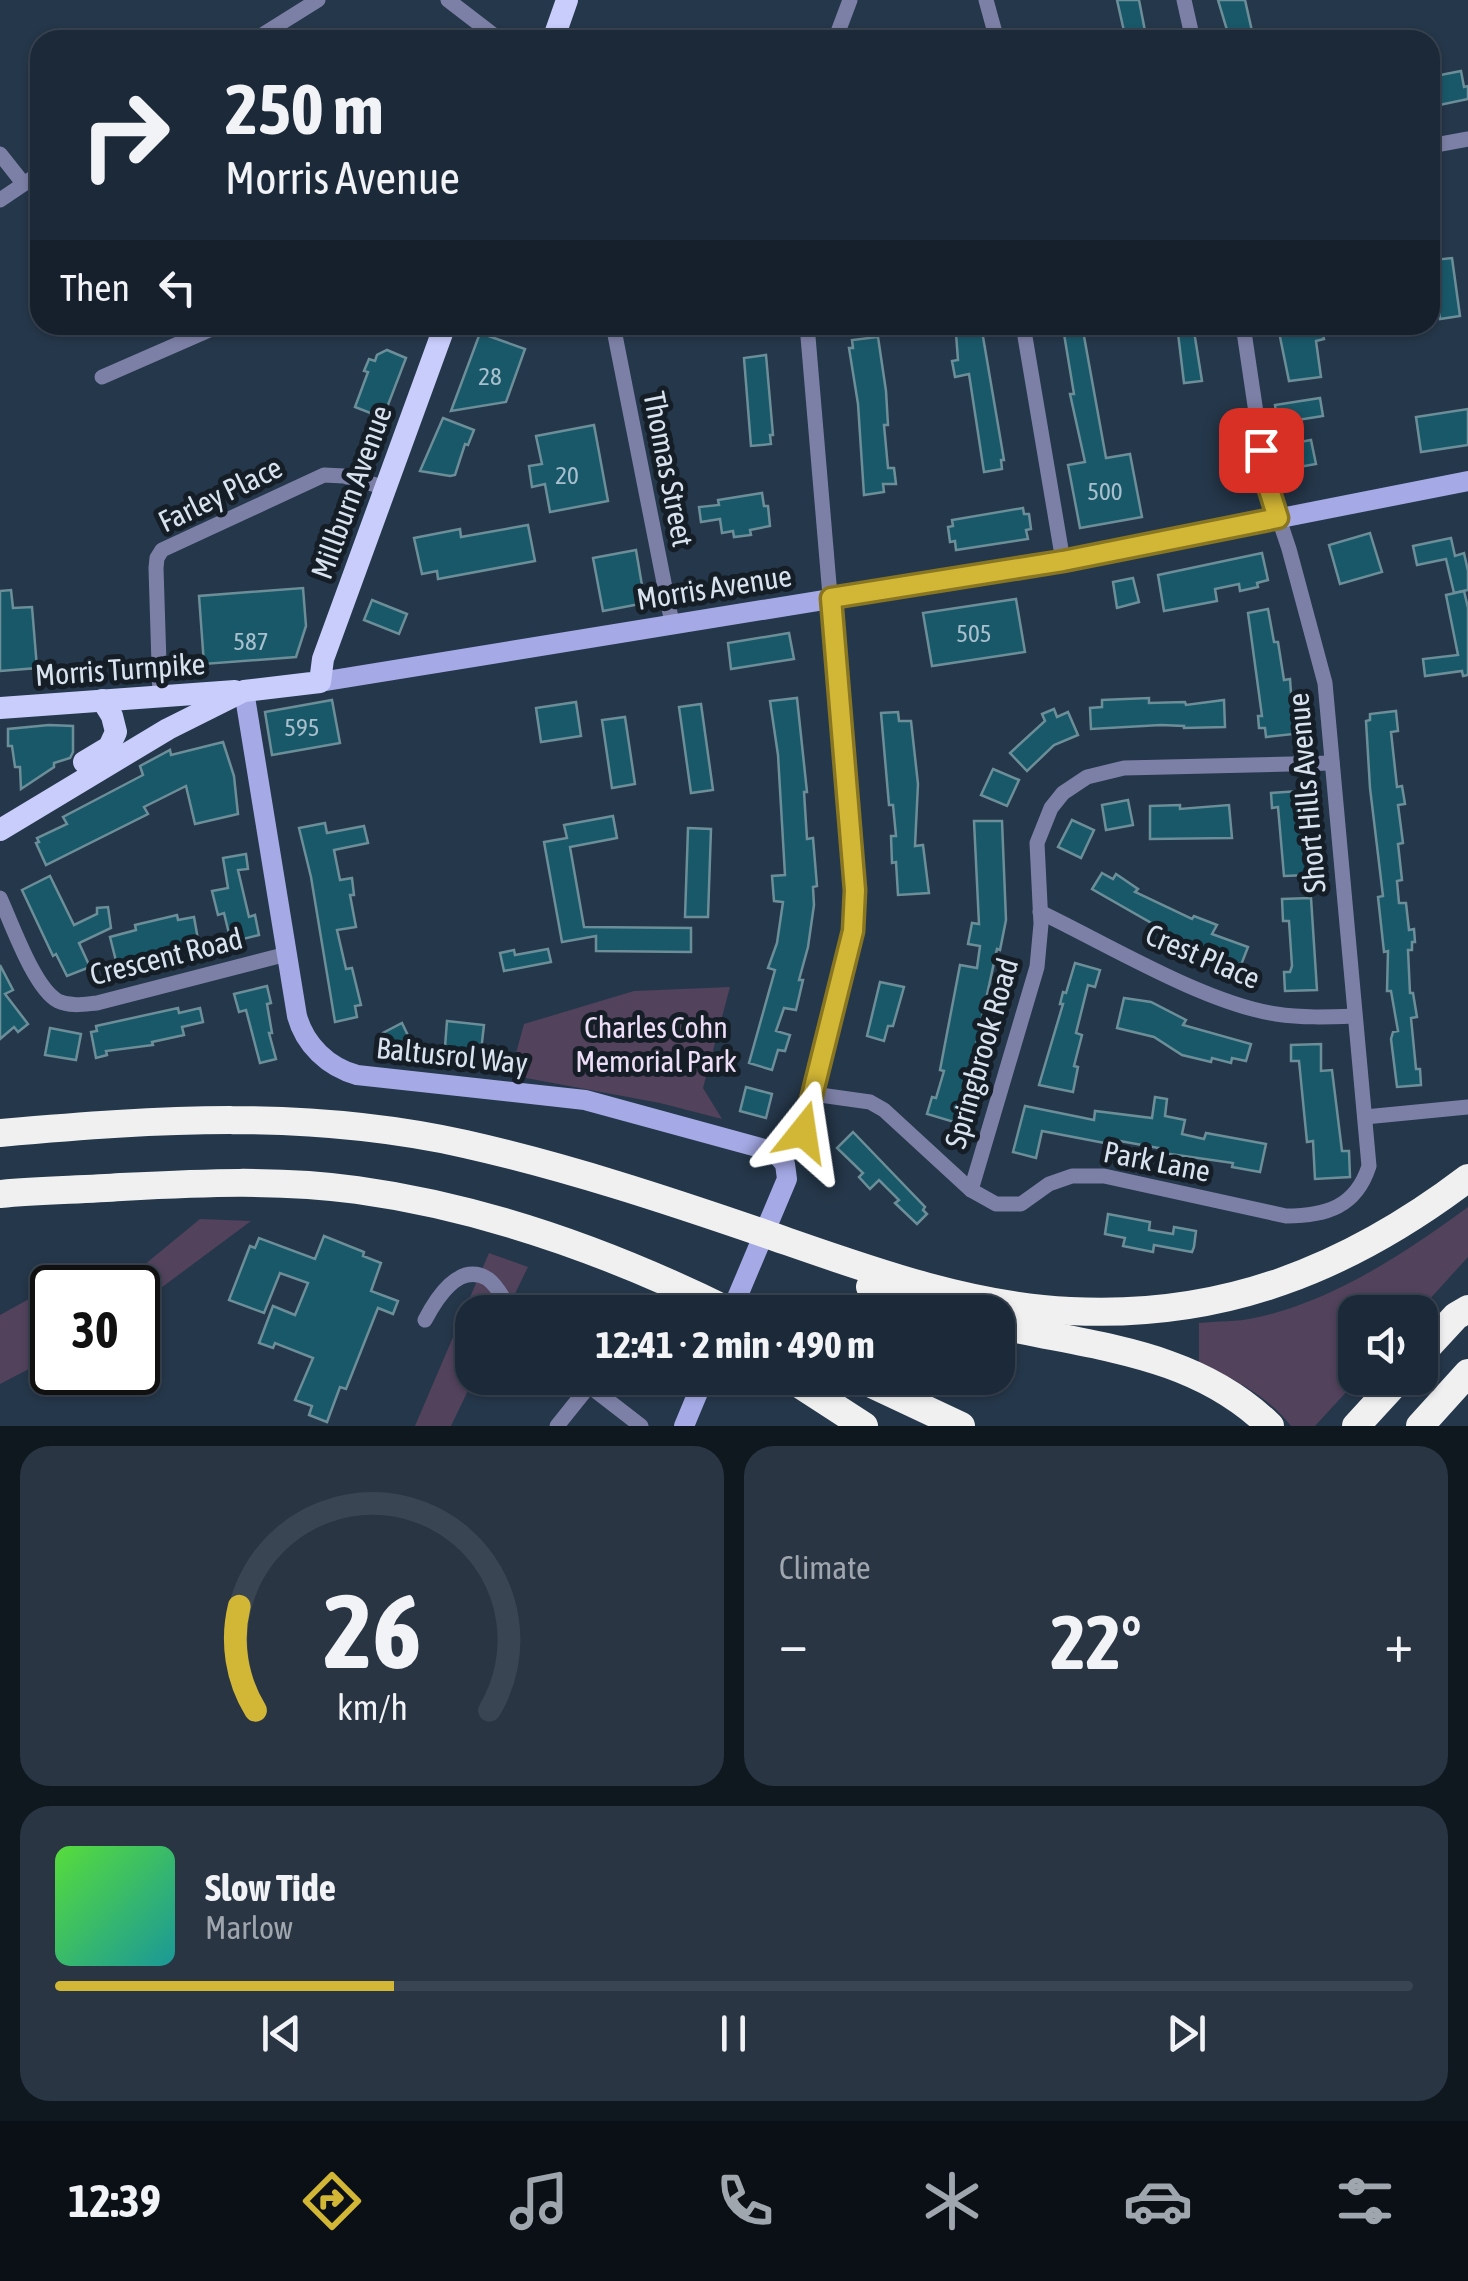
<!DOCTYPE html>
<html lang="en">
<head>
<meta charset="utf-8">
<style>
	:root { --surface:#1c2938; --page:#293543; --text:#f1f3f6; --muted:#a0a6ae; --line:#3a4553; --accent:#d2b635 }
	body { margin:0; font-family:"Asap Condensed",sans-serif; background:var(--page); color:var(--text); height:100vh; display:flex; flex-direction:column; font-size:38px; white-space:nowrap }
	* { box-sizing:border-box; margin:0 }
	p { font-size:32px; color:var(--muted) }
	.icon { flex:none; width:55px; height:55px; fill:none; stroke:currentColor; stroke-width:2; stroke-linecap:round; stroke-linejoin:round }
	.map { position:relative; height:1426px; overflow:hidden }
	.details { display:flex; flex-direction:column; gap:20px; padding:20px; background:#0f171f; flex:1 }
	.details>* { flex:none }
	.hud { position:absolute; left:30px; top:30px; width:1410px; height:305px; border-radius:30px; box-shadow:0 2px 8px #0004,0 0 0 2px var(--line); background:#1c2938; color:var(--text); overflow:hidden }
	.tools { position:absolute; left:1338px; top:1295px; display:grid; gap:20px }
	.tools a { display:grid; place-items:center; width:100px; height:100px; border-radius:20px; background:var(--surface); box-shadow:0 2px 8px #0004,0 0 0 2px var(--line); font-size:50px }
	.speed { position:absolute; left:30px; top:1265px; display:flex; gap:20px; font-size:50px; font-weight:700; text-align:center }
	.speed>* { display:grid; place-content:center; width:130px; height:130px; border-radius:50%; background:var(--surface); box-shadow:0 2px 8px #0004,0 0 0 2px var(--line); line-height:1 }
	.speed .limit { border:5px solid #111; border-radius:15px; background:#fff; color:#111 }
	.pin { position:absolute; display:grid; place-items:center; width:85px; height:85px; color:#fff; margin:-42px; border-radius:20px; box-shadow:0 5px 15px #0006 }
	.me { position:absolute; width:110px; margin:-55px; rotate:15deg; stroke-linejoin:round; filter:drop-shadow(0 0 8px #0008) }
	.turn { display:flex; align-items:center; gap:35px; height:210px; padding:0 30px; font-size:45px }
	.turn .icon { width:130px; height:130px; stroke-width:2.5 }
	.turn b { display:block; font-size:70px; line-height:85px }
	.then { display:flex; align-items:center; height:95px; padding:0 30px; background:#0003; gap:20px; font-size:38px }
	.big { font-size:75px; font-weight:700; line-height:1.1 }
	.details .card { flex:1; display:flex; flex-direction:column; justify-content:center; gap:15px; min-width:0; padding:0 35px; border-radius:30px; background:var(--page) }
	.details .dial { align-items:center; gap:0 }
	.dial svg { height:260px; overflow:visible; fill:none; stroke:var(--line); stroke-width:7; stroke-linecap:round; text-anchor:middle }
	.dial text { fill:var(--text); stroke:none }
	.song { display:flex; align-items:center; gap:30px }
	.cover { width:120px; height:120px; border-radius:15px; background:linear-gradient(135deg,hsl(110 70% 55%),hsl(180 70% 35%)) }
	.played { height:10px; border-radius:5px; background:linear-gradient(90deg,var(--accent) 25%,var(--line) 25%) }
	.keys { display:flex; justify-content:space-around; direction:ltr }
	.heat { display:flex; justify-content:space-between; align-items:center; font-size:55px; direction:ltr }
	.details .tiles { flex:1; display:grid; gap:20px; grid-template-columns:1fr 1fr }
	.card:last-child { grid-column:span 2 }
	.trip { position:absolute; left:455px; top:1295px; width:560px; height:100px; border-radius:30px; background:var(--surface); box-shadow:0 2px 8px #0004,0 0 0 2px var(--line); font-weight:700; line-height:100px; text-align:center }
	.tab-bar { display:flex; height:160px; justify-content:space-around; align-items:center; background:#0b1016; color:var(--muted) }
	.tab-bar .icon { width:70px; height:70px }
	.tab-bar .selected { color:var(--accent) }
	.tab-bar b { font-size:45px; color:var(--text) }
	.map>svg:first-child { display:block }
</style>
</head>
<body>
<div class="map">
<svg width="1468" height="1426" viewBox="0 0 1468 1426">
	<rect width="100%" height="100%" fill="#25374a"/>
	<g fill="#52425c">
		<polygon points="730,987 703,1088 722,1119 660,1103 510,1075 524,1024 634,991"/>
		<path d="M 1468,1207 L 1468,1257 L 1418,1312 L 1355,1312 L 1355,1378 L 1359,1378 L 1315,1426 L 1291,1426 C 1267,1395 1233,1379 1199,1362 L 1199,1323 C 1217,1321 1237,1322 1254,1318 C 1332,1302 1405,1253 1468,1207 Z"/>
		<polygon points="200,1219 251,1221 138,1305 138,1288 73,1287 138,1270"/>
		<polygon points="489,1253 528,1267 506,1312 472,1312 474,1378 451,1426 415,1426"/>
		<polygon points="52,1293 52,1357 0,1384 0,1315 29,1299"/>
	</g>
	<g fill="#195869" stroke="#6c8e99" stroke-width="2.5">
		<polygon points="1117,0 1139,0 1146,36 1126,40"/>
		<polygon points="1218,0 1245,0 1254,40 1230,40"/>
		<polygon points="1461,71 1464,87 1468,86 1468,99 1430,107 1430,77"/>
		<polygon points="1452,258 1460,316 1440,319 1433,260"/>
		<polygon points="960,325 981,325 1004,460 1001,460 1002,469 984,472 969,374 955,377 952,361 958,360 956,334 961,333"/>
		<polygon points="1077,325 1082,325 1106,458 1130,454 1142,517 1080,528 1068,465 1085,462 1070,394 1074,394 1063,328"/>
		<polygon points="1177,325 1193,325 1202,381 1184,383"/>
		<polygon points="1308,325 1321,325 1324,339 1316,341 1321,377 1289,381 1279,332"/>
		<polygon points="480,333 525,349 506,402 451,411"/>
		<polygon points="878,337 886,391 888,425 884,425 888,468 894,468 896,484 883,484 884,492 864,495 858,404 849,348 853,348 852,340"/>
		<polygon points="387,350 406,358 383,418 355,407 368,372 364,371 369,359 375,361 377,355"/>
		<polygon points="766,355 773,435 770,435 771,444 751,446 744,358"/>
		<polygon points="1320,398 1323,416 1278,423 1275,405"/>
		<polygon points="1468,409 1468,445 1421,452 1416,417"/>
		<polygon points="443,418 474,430 468,445 465,444 455,475 450,476 420,471"/>
		<polygon points="594,425 608,501 550,512 545,484 532,487 529,466 542,464 536,436"/>
		<polygon points="1311,440 1316,464 1293,468 1289,444"/>
		<polygon points="762,493 764,506 768,506 770,526 750,530 751,535 734,537 733,531 722,533 720,519 701,522 699,507 719,505 718,500"/>
		<polygon points="1023,508 1024,514 1029,514 1031,529 1026,530 1028,539 956,550 955,541 950,542 948,527 953,526 952,520"/>
		<polygon points="528,525 535,561 438,579 437,571 422,574 414,538 460,529 461,537"/>
		<polygon points="1370,533 1382,572 1340,584 1329,545"/>
		<polygon points="1451,538 1455,556 1464,553 1468,571 1468,590 1454,593 1446,559 1417,565 1413,546"/>
		<polygon points="636,550 645,603 603,611 593,558"/>
		<polygon points="1262,553 1268,580 1257,583 1258,587 1240,591 1239,584 1215,589 1217,601 1164,611 1158,575"/>
		<polygon points="1133,578 1139,602 1117,608 1113,582"/>
		<polygon points="303,588 306,626 296,657 204,664 199,596"/>
		<polygon points="11,590 13,608 32,607 37,668 0,671 0,591"/>
		<polygon points="1464,591 1468,608 1468,675 1463,676 1462,671 1425,676 1423,659 1458,655 1446,595"/>
		<polygon points="1016,599 1025,652 932,666 923,613"/>
		<polygon points="372,600 407,614 399,634 364,620"/>
		<polygon points="1268,609 1274,642 1278,642 1284,680 1290,679 1294,734 1266,737 1265,728 1259,728 1258,716 1262,716 1248,613"/>
		<polygon points="789,633 794,659 731,669 728,643"/>
		<polygon points="797,698 807,792 804,792 807,839 813,838 817,886 813,887 814,905 808,947 799,980 803,980 796,1010 784,1008 776,1031 790,1035 785,1051 778,1050 772,1070 749,1063 775,970 768,968 777,943 783,902 774,901 772,876 785,875 778,755 770,701"/>
		<polygon points="1149,698 1149,703 1185,702 1186,705 1224,700 1225,727 1184,728 1184,726 1161,725 1091,729 1090,708 1102,707 1102,700"/>
		<polygon points="332,700 340,743 272,755 265,712"/>
		<polygon points="576,702 581,736 541,742 536,708"/>
		<polygon points="701,704 713,790 691,793 679,707"/>
		<polygon points="1054,709 1057,717 1068,712 1078,735 1054,745 1027,771 1010,753 1045,721 1042,714"/>
		<polygon points="1396,711 1398,731 1391,732 1397,787 1402,786 1405,804 1398,805 1403,843 1398,844 1402,880 1397,881 1399,903 1406,903 1409,930 1414,929 1415,942 1412,942 1412,950 1408,950 1410,993 1413,993 1417,1017 1411,1018 1416,1069 1420,1069 1421,1085 1397,1087 1391,1039 1393,1032 1398,1031 1391,991 1387,991 1388,951 1384,952 1378,897 1383,896 1370,788 1366,721 1370,720 1370,714"/>
		<polygon points="898,712 899,721 911,721 918,784 915,846 923,845 929,893 898,895 896,862 892,863 891,836 896,836 893,805 889,805 881,713"/>
		<polygon points="625,717 635,784 612,788 602,720"/>
		<polygon points="49,725 73,726 73,752 70,758 54,763 54,767 21,789 20,767 15,767 12,746 8,746 8,729"/>
		<polygon points="223,742 234,776 238,814 195,824 186,786 144,807 148,814 46,865 36,843 39,842 37,838 67,824 63,817 143,775 140,766 170,750 171,755"/>
		<polygon points="993,769 1019,780 1007,806 981,795"/>
		<polygon points="1299,791 1308,875 1284,876 1278,807 1272,808 1271,793"/>
		<polygon points="1128,800 1133,825 1106,830 1102,805"/>
		<polygon points="1180,805 1180,809 1229,805 1232,838 1150,839 1150,806"/>
		<polygon points="613,816 617,838 570,847 584,927 691,928 691,952 596,951 596,936 562,942 544,842 567,838 564,825"/>
		<polygon points="1072,820 1094,830 1081,858 1058,847"/>
		<polygon points="974,821 1002,821 1006,920 1000,950 997,949 973,1059 954,1122 927,1114 932,1097 936,1098 944,1071 940,1070 960,965 977,968 980,946 968,944 972,923 979,924"/>
		<polygon points="325,823 327,833 364,826 368,843 334,850 340,880 352,878 354,895 350,895 356,927 337,930 346,969 352,968 361,1005 355,1006 357,1017 335,1022 311,877 299,828"/>
		<polygon points="688,828 711,829 708,917 685,917"/>
		<polygon points="246,854 248,869 238,870 249,917 255,915 259,935 231,942 224,913 218,915 212,891 228,888 223,858"/>
		<polygon points="1102,873 1113,879 1116,874 1138,889 1135,892 1192,919 1194,916 1217,925 1212,934 1248,947 1241,965 1197,949 1092,889"/>
		<polygon points="50,876 74,925 97,914 97,908 108,907 111,928 79,943 90,967 67,976 56,954 53,956 22,890"/>
		<polygon points="1311,898 1317,990 1285,991 1284,972 1290,972 1292,966 1289,921 1283,921 1282,899"/>
		<polygon points="177,915 178,920 194,917 199,945 164,952 165,956 144,961 143,959 117,965 110,937 136,930 135,925"/>
		<polygon points="548,949 551,962 504,971 500,953 514,950 515,955"/>
		<polygon points="1075,963 1100,970 1095,987 1088,985 1076,1033 1082,1035 1074,1066 1078,1067 1073,1092 1039,1085 1063,1004 1060,1004 1063,992 1066,993"/>
		<polygon points="0,965 13,990 5,994 28,1024 18,1032 14,1027 0,1039"/>
		<polygon points="880,982 904,987 893,1026 888,1026 884,1041 867,1036"/>
		<polygon points="267,986 271,1003 267,1004 272,1033 269,1033 276,1059 260,1063 246,1010 239,1012 234,994"/>
		<polygon points="1124,998 1151,1002 1186,1020 1183,1025 1251,1044 1246,1061 1232,1058 1231,1063 1212,1058 1211,1062 1182,1055 1154,1037 1117,1028"/>
		<polygon points="178,1008 179,1013 200,1008 203,1022 182,1027 184,1035 152,1042 153,1045 106,1051 107,1055 96,1058 91,1032 97,1031 96,1026"/>
		<polygon points="447,1021 484,1025 481,1051 445,1047"/>
		<polygon points="402,1023 415,1050 392,1062 379,1035"/>
		<polygon points="50,1028 81,1034 76,1060 45,1055"/>
		<polygon points="1321,1044 1321,1071 1332,1070 1342,1151 1349,1151 1350,1177 1315,1179 1313,1141 1307,1142 1299,1061 1291,1061 1291,1045"/>
		<polygon points="746,1087 772,1094 766,1118 740,1111"/>
		<polygon points="1155,1097 1167,1099 1165,1116 1185,1120 1182,1134 1204,1139 1206,1133 1266,1144 1260,1172 1232,1167 1233,1163 1163,1153 1164,1149 1120,1141 1120,1146 1042,1131 1036,1158 1013,1152 1025,1106 1094,1120 1095,1111 1152,1118"/>
		<polygon points="853,1132 925,1207 923,1210 927,1214 917,1224 895,1203 899,1200 879,1180 870,1189 859,1177 863,1173 837,1148"/>
		<polygon points="1108,1214 1150,1222 1149,1230 1173,1234 1174,1227 1196,1231 1194,1247 1192,1252 1154,1245 1153,1252 1123,1246 1125,1238 1105,1234"/>
		<polygon points="324,1236 364,1252 363,1256 381,1263 371,1291 398,1301 393,1314 378,1308 346,1389 340,1387 327,1422 309,1415 312,1406 295,1400 313,1358 275,1343 273,1348 259,1343 273,1306 295,1315 308,1283 280,1273 264,1313 229,1300 250,1246 255,1248 259,1238 315,1259"/>
	</g>
	<g fill="none" stroke-linecap="round" stroke-linejoin="round">
		<g stroke="#7d80a6" stroke-width="15">
			<polyline points="448,0 500,40"/>
			<polyline points="986,0 997,40"/>
			<polyline points="1184,0 1193,40"/>
			<polyline points="254,40 318,0"/>
			<polyline points="835,40 850,0"/>
			<polyline points="1430,146 1468,139"/>
			<polyline points="0,154 23,183"/>
			<polyline points="0,200 40,173"/>
			<polyline points="613,325 672,623"/>
			<polyline points="1023,325 1063,561"/>
			<polyline points="102,377 221,325"/>
			<polyline points="160,696 156,568 157,558 162,550 324,475 344,476 383,487"/>
			<path d="M 0,898 C 12,924 34,988 58,1001 C 71,1007 85,1004 97,1003 L 287,954"/>
			<path d="M 1040,912 C 1107,944 1204,1003 1276,1014 C 1302,1018 1328,1017 1354,1016"/>
			<path d="M 813,1094 L 870,1102 L 884,1110 L 971,1190 L 996,1204 L 1021,1204 L 1049,1184 L 1072,1176 L 1104,1176 L 1286,1216 C 1326,1216 1356,1207 1369,1166 L 1325,683 L 1289,549 L 1266,480 L 1243,325"/>
			<polyline points="1365,1117 1468,1107"/>
			<polyline points="803,1132 853,931 855,890 807,325"/>
			<polyline points="971,1190 1037,967 1041,924 1037,843 1051,808 1063,793 1087,777 1124,768 1332,763"/>
			<path d="M 425,1320 C 436,1299 459,1261 488,1279 C 498,1286 505,1302 512,1312"/>
			<polyline points="579,1378 641,1426"/>
			<polyline points="557,1426 589,1386"/>
		</g>
		<g stroke="#a5aae6" stroke-width="20">
			<polyline points="320,682 1063,561 1468,481"/>
			<path d="M 244,691 L 297,1016 C 305,1045 328,1067 357,1075 L 585,1100 L 775,1152 L 785,1164 L 787,1179 L 731,1312"/>
			<polyline points="684,1426 704,1378"/>
		</g>
		<g stroke="#c9cdfc" stroke-width="22">
			<polyline points="553,40 567,0"/>
			<polyline points="0,708 235,691"/>
			<polyline points="84,762 109,747 116,732 112,716 102,700"/>
			<polyline points="0,830 168,729 244,691 320,682 323,659 445,325"/>
		</g>
		<g stroke="#f0f0f0" stroke-width="28">
			<path d="M 0,1133 C 159,1119 307,1109 465,1144 C 567,1167 667,1200 766,1234 C 864,1268 966,1306 1070,1311 C 1223,1319 1348,1269 1468,1178"/>
			<path d="M 0,1194 C 40,1190 81,1190 121,1187 C 200,1183 279,1179 357,1190 C 487,1208 614,1254 731,1312"/>
			<polyline points="870,1287 950,1312"/>
			<path d="M 998,1325 C 1094,1347 1195,1352 1270,1426"/>
			<polyline points="1420,1355 1456,1316 1468,1309"/>
			<polyline points="790,1378 864,1426"/>
			<polyline points="859,1378 961,1426"/>
			<polyline points="1356,1426 1400,1378"/>
			<polyline points="1420,1426 1468,1373"/>
		</g>
	</g>
	<g fill="none" stroke-linecap="round" stroke-linejoin="round">
		<defs>
			<polyline id="route" points="803,1132 853,931 855,890 831,598 1063,561 1278,518 1266,480 1261,450"/>
		</defs>
		<use href="#route" stroke="#887622" stroke-width="25"/>
		<use href="#route" stroke="#d2b635" stroke-width="18"/>
	</g>
	<g text-anchor="middle" dominant-baseline="central" stroke-width="10" stroke-linejoin="round" paint-order="stroke">
		<g font-size="25" fill="#a8c0ce">
			<text x="490" y="376">28</text>
			<text x="567" y="475">20</text>
			<text x="1105" y="491">500</text>
			<text x="974" y="633">505</text>
			<text x="251" y="641">587</text>
			<text x="302" y="727">595</text>
		</g>
		<g font-size="30" fill="#d8e3ef" stroke="#151e26">
			<text transform="translate(669 469) rotate(79)">Thomas Street</text>
			<text transform="translate(351 492) rotate(-70)">Millburn Avenue</text>
			<text transform="translate(220 494) rotate(-26)">Farley Place</text>
			<text transform="translate(714 587) rotate(-9)">Morris Avenue</text>
			<text transform="translate(120 669) rotate(-4)">Morris Turnpike</text>
			<text transform="translate(1306 793) rotate(-95)">Short Hills Avenue</text>
			<text transform="translate(166 956) rotate(-14)">Crescent Road</text>
			<text transform="translate(1203 956) rotate(23)">Crest Place</text>
			<text transform="translate(981 1053) rotate(-74)">Springbrook Road</text>
			<text transform="translate(452 1055) rotate(6)">Baltusrol Way</text>
			<text transform="translate(1157 1161) rotate(11)">Park Lane</text>
		</g>
		<g font-size="30" fill="#edddf7" stroke="#151e26">
			<text x="656" y="1027">Charles Cohn<tspan x="656" dy="34">Memorial Park</tspan></text>
		</g>
	</g>
</svg>
<div class="tools">
<a><svg class="icon" aria-label="sound" viewBox="0 0 24 24"><path d="M4 9h4l5-4v14l-5-4H4zM17 9q2 3 0 6"/></svg></a>
</div>
<div class="speed"><div class="limit">30</div></div>
<div class="pin" style="left:1261px;top:450px;background:#d93025"><svg class="icon" aria-label="arrive" viewBox="0 0 24 24"><path d="M6 21V4h12l-3 4 3 4H6"/></svg></div>
<svg class="me" style="left:803px;top:1132px" viewBox="-20 -20 40 40"><path d="M0-17L14 15 0 8-14 15z" fill="#d2b635" stroke="#fff" stroke-width="4"/></svg>
<div class="trip">12:41 · 2 min · 490 m</div>
<div class="hud">
<div class="turn"><svg class="icon" aria-label="right" viewBox="0 0 24 24"><path d="M7 20v-9h11M14 6l5 5-5 5"/></svg><div><b>250 m</b>Morris Avenue</div></div>
<div class="then">Then<svg class="icon" aria-label="left" viewBox="0 0 24 24"><path d="M17 20v-9H6M10 6l-5 5 5 5"/></svg></div>
</div>
</div>
<section class="details">
<div class="tiles">
<div class="card dial"><svg viewBox="0 0 100 80">
<path d="M14 69A42 42 0 1 1 86 69"/>
<path d="M14 69A42 42 0 0 1 9 37" stroke="#d2b635"/>
<text x="50" y="56" font-size="32" font-weight="700">26</text>
<text x="50" y="72" font-size="11">km/h</text>
</svg></div>
<div class="card"><p>Climate</p>
<div class="heat"><a>−</a><b class="big">22°</b><a>+</a></div>
</div>
<div class="card">
<div class="song"><i class="cover"></i><div><b>Slow Tide</b><p>Marlow</p></div></div>
<div class="played"></div>
<div class="keys"><svg class="icon" aria-label="previous" viewBox="0 0 24 24"><path d="M18 5L8 12l10 7zM5 5v14"/></svg><svg class="icon" aria-label="pause" viewBox="0 0 24 24"><path d="M8 5v14M16 5v14"/></svg><svg class="icon" aria-label="next" viewBox="0 0 24 24"><path d="M6 5l10 7-10 7zM19 5v14"/></svg></div>
</div>
</div>
</section>
<nav class="tab-bar">
<b>12:39</b>
<svg class="icon selected" aria-label="directions" viewBox="0 0 24 24"><path d="M12 3l9 9-9 9-9-9zM9 14v-3h6M13 9l2 2-2 2"/></svg>
<svg class="icon" aria-label="music" viewBox="0 0 24 24"><path d="M9 18V5l10-2v13"/><circle cx="6" cy="18" r="3"/><circle cx="16" cy="16" r="3"/></svg>
<svg class="icon" aria-label="phone" viewBox="0 0 24 24"><path d="M5 4h4l2 5-3 2q2 4 5 5l2-3 5 2v4C11 20 4 13 5 4z"/></svg>
<svg class="icon" aria-label="climate" viewBox="0 0 24 24"><path d="M12 3v18M4 7l16 10M4 17L20 7"/></svg>
<svg class="icon" aria-label="car" viewBox="0 0 24 24"><path d="M5 17H2v-5l4-1 3-4h7l3 4 3 1v5h-3M9 17h6M6 11h13"/><circle cx="7" cy="17" r="2"/><circle cx="17" cy="17" r="2"/></svg>
<svg class="icon" aria-label="filters" viewBox="0 0 24 24"><path d="M4 7h16M4 17h16"/><circle cx="9" cy="7" r="2"/><circle cx="15" cy="17" r="2"/></svg>
</nav>
</body>
</html>
